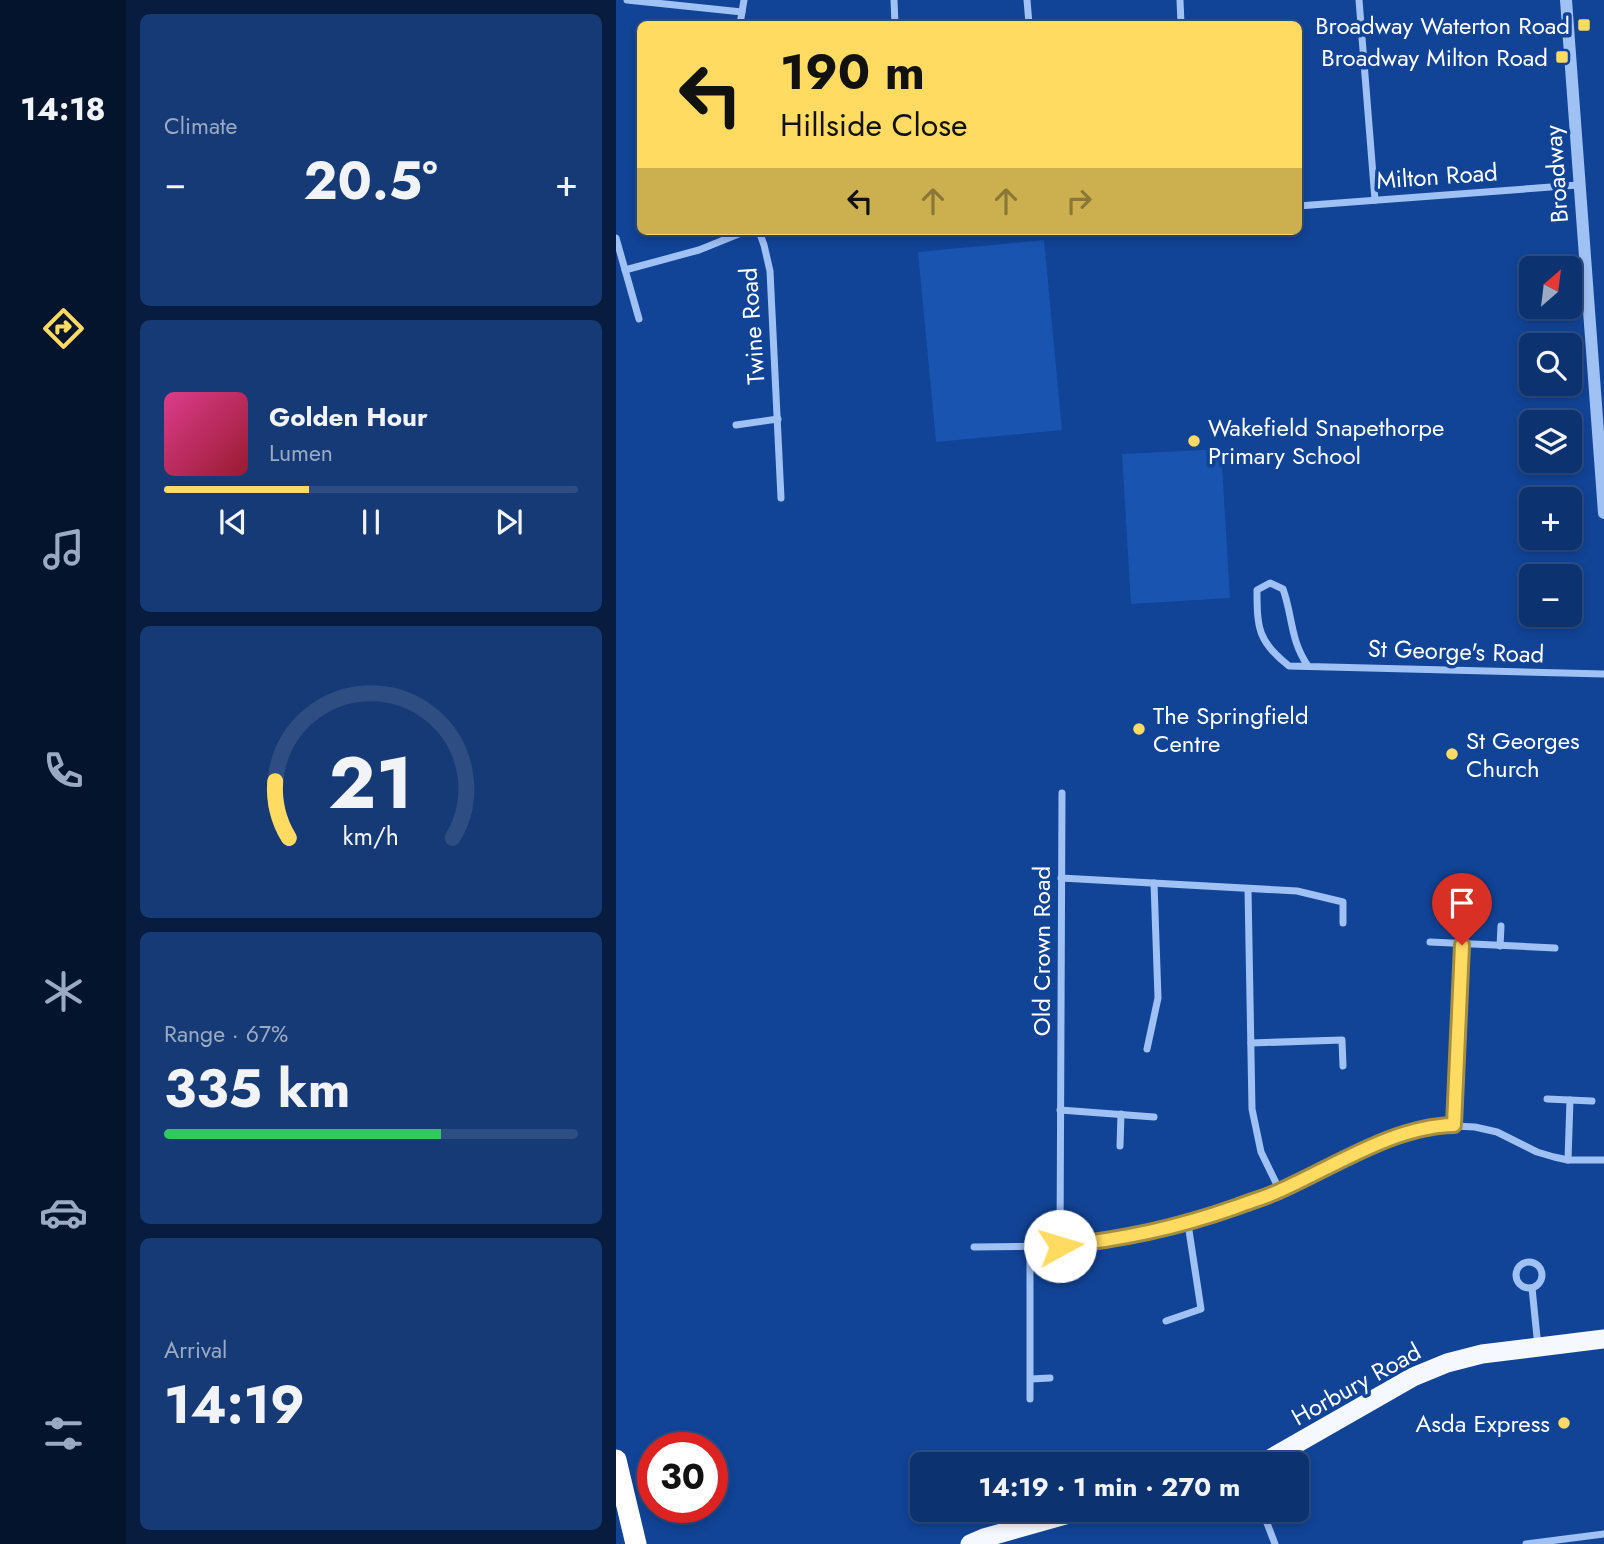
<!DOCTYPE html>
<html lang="en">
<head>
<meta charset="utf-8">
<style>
	:root { --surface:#0d3270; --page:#163a75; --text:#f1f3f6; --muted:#9aaac3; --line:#2d4d83; --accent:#ffdb62 }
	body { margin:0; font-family:Jost,sans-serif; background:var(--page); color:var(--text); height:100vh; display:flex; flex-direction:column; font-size:26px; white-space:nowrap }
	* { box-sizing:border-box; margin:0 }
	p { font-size:23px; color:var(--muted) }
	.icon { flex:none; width:38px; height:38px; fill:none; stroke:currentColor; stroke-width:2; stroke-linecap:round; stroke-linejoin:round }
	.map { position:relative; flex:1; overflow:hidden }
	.sheet { display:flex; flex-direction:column; gap:14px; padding:14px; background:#071c3e; width:490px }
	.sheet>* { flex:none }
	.guide { position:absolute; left:21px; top:21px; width:665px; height:214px; border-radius:10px; box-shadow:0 4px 10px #0003,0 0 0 2px var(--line); background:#ffdb62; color:#111; overflow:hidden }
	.needle { width:46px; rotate:28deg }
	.fabs { position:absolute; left:903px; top:256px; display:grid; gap:14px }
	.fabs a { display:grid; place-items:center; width:63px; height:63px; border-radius:10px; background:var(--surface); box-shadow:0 4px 10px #0003,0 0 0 2px var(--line); font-size:35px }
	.speed { position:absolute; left:21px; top:1432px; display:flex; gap:14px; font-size:35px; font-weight:700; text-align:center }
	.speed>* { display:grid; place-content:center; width:91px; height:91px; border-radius:50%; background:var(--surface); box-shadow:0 4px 10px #0003,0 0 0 2px var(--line); line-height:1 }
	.speed .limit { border:10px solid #d22; background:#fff; color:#111 }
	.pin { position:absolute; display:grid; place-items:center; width:60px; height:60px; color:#fff; margin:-72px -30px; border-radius:50% 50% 50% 0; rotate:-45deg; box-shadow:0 0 7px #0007 }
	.pin .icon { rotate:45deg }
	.me { position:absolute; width:77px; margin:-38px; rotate:84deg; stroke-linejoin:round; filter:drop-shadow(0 0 5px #0008) }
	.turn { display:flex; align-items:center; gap:24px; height:147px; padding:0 28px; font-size:32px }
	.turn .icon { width:91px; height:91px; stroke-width:2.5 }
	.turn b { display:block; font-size:49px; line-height:60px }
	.lanes { display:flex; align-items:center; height:66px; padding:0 28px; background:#0003; justify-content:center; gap:35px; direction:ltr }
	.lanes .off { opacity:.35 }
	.big { font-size:52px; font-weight:700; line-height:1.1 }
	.sheet .card { flex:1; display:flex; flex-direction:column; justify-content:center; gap:10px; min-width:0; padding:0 24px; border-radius:10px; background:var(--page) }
	.sheet .dial { align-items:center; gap:0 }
	.dial svg { height:182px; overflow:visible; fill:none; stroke:var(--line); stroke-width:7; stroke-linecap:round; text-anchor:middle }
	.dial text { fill:var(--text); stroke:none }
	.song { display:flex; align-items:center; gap:21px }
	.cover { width:84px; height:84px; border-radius:10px; background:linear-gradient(135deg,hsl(330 70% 55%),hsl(350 70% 35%)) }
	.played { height:7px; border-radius:4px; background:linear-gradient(90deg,var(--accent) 35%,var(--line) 35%) }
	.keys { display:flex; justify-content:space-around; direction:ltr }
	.heat { display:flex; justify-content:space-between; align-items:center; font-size:38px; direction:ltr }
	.charge { height:10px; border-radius:5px; background:linear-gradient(90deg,#34c759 67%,var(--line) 0) }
	.trip { position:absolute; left:294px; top:1452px; width:399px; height:70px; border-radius:10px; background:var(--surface); box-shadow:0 4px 10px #0003,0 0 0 2px var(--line); font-weight:700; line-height:70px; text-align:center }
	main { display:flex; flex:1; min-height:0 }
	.dock { display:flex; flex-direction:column; width:126px; justify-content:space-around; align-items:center; background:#05142d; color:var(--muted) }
	.dock .icon { width:49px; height:49px }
	.dock .current { color:var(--accent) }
	.dock b { font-size:32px; color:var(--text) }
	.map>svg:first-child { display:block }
</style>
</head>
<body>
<main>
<nav class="dock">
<b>14:18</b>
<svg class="icon current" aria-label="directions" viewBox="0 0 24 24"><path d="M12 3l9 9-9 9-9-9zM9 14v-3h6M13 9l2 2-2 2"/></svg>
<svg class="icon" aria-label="music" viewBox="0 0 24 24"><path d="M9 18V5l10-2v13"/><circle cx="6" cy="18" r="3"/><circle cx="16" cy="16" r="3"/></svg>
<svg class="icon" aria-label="phone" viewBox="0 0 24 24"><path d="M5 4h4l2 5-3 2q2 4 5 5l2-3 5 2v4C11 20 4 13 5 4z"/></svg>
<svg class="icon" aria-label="climate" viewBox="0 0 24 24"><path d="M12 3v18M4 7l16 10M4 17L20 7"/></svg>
<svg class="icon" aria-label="car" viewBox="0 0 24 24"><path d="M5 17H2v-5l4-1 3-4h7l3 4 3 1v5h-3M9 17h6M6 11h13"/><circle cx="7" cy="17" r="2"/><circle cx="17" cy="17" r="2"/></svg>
<svg class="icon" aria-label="filters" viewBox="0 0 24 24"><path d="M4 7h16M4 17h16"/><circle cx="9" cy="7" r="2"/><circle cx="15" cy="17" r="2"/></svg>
</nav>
<section class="sheet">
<div class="card"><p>Climate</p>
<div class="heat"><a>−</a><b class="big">20.5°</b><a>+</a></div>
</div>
<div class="card">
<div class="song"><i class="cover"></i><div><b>Golden Hour</b><p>Lumen</p></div></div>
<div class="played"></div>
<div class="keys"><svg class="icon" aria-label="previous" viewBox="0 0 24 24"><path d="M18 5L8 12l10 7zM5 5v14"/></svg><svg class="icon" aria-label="pause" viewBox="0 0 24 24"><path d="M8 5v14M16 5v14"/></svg><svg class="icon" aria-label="next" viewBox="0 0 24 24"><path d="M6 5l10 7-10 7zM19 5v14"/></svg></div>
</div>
<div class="card dial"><svg viewBox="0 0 100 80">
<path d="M14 69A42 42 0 1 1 86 69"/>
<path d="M14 69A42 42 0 0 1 8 44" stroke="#ffdb62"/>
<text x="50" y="56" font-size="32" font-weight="700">21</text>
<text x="50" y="72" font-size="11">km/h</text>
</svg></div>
<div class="card"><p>Range · 67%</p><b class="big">335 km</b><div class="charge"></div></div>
<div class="card"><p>Arrival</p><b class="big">14:19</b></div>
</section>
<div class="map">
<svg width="988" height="1544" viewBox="0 0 988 1544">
	<rect width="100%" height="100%" fill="#114396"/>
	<g fill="#1854b0">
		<polygon points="428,240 446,430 320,442 302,252"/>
		<polygon points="605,449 614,598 515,604 506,454"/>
	</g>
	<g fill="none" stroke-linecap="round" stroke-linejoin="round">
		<g stroke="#a0c1f3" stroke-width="7">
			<polyline points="11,0 126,12"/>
			<polyline points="278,0 279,24"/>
			<polyline points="411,0 413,24"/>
			<polyline points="564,0 565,24"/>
			<polyline points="743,0 759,200"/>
			<polyline points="124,24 128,0"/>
			<polyline points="682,206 962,185"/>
			<polyline points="143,231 148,245 154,271 165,498"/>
			<polyline points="0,238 23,319"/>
			<polyline points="9,270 83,250 130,231"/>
			<polyline points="120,425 162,419"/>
			<path d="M 692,666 C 674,640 677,617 667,589 L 654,583 L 641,590 C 641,628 642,642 673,666 L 988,674"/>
			<polyline points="445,878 681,891 727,902 727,923"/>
			<polyline points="632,889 636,1109 645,1152 664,1191"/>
			<polyline points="814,942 939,948"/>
			<polyline points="884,946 885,926"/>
			<polyline points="635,1043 726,1040 727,1066"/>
			<polyline points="531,1049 542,998 538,883"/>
			<polyline points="931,1099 976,1101"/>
			<polyline points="444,1110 538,1117"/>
			<polyline points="838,1125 846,945"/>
			<polyline points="504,1146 505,1114"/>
			<polyline points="952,1160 954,1100"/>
			<polyline points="444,1246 446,793"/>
			<polyline points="358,1247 444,1246 480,1242 523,1236 572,1224 664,1191 739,1154 818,1125 859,1127 881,1132 921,1152 938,1157 952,1160 988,1160"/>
			<polyline points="414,1247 414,1399"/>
			<circle cx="913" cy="1275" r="13"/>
			<polyline points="916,1288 922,1347"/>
			<polyline points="550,1321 585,1309 572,1224"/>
			<polyline points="415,1379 434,1378"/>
			<polyline points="646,1510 659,1544"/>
			<polyline points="910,1544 988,1534"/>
		</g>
		<polyline stroke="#a0c1f3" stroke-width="12" points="950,0 988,513"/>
		<g stroke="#f6f8ff" stroke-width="19">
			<polyline points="643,1465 797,1377 831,1363 866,1354 988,1339"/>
			<polyline points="354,1544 368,1538 467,1510"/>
		</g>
		<polyline stroke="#fff" stroke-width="21" points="0,1460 20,1544"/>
	</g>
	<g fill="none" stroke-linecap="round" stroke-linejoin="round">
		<defs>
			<path id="route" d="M 444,1246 C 508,1239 560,1228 620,1207 C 635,1201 651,1197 665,1190 C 719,1166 778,1126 838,1125 L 846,945"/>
		</defs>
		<use href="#route" stroke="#a68e40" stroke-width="18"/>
		<use href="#route" stroke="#ffdb62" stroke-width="12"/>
	</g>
	<g fill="#ffdb62" stroke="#114396" stroke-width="2.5">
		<rect x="961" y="18" width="14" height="14" rx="3.5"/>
		<rect x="939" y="50" width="14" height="14" rx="3.5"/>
		<circle cx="578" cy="441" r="7"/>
		<circle cx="523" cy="729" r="7"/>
		<circle cx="836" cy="754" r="7"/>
		<circle cx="948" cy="1423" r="7"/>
	</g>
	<g text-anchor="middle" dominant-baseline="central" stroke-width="7" stroke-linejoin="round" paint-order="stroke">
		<g font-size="24" fill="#fff" stroke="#114396" text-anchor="end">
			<text x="954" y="25">Broadway Waterton Road</text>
			<text x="932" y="57">Broadway Milton Road</text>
			<text x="592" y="427" text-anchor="start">Wakefield Snapethorpe<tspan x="592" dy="28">Primary School</tspan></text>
			<text x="537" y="715" text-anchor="start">The Springfield<tspan x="537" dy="28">Centre</tspan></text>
			<text x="850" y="740" text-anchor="start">St Georges<tspan x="850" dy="28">Church</tspan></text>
			<text x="934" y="1423">Asda Express</text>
		</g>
		<g font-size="24" fill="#fff" stroke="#114396">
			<text transform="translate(940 174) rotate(-94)">Broadway</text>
			<text transform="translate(821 176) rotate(-4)">Milton Road</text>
			<text transform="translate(136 326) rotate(-94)">Twine Road</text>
			<text transform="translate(840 651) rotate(2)">St George's Road</text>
			<text transform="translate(425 951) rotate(-90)">Old Crown Road</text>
			<text transform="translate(740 1384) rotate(-29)">Horbury Road</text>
		</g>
	</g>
</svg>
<div class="fabs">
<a><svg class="needle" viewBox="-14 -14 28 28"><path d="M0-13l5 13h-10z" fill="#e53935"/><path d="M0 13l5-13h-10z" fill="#9aaac3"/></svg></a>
<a><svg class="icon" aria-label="search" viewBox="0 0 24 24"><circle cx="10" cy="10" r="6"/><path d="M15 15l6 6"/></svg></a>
<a><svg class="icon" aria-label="layers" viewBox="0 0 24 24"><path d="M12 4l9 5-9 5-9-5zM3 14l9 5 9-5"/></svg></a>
<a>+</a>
<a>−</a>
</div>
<div class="speed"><div class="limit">30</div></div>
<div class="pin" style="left:846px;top:945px;background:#d93025"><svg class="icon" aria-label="arrive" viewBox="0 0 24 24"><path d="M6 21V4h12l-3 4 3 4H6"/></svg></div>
<svg class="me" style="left:444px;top:1246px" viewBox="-20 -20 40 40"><circle r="19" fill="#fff"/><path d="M0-13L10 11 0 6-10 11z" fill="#ffdb62"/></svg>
<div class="trip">14:19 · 1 min · 270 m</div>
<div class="guide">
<div class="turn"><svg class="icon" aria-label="left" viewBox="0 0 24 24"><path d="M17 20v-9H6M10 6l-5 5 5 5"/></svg><div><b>190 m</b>Hillside Close</div></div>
<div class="lanes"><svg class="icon" aria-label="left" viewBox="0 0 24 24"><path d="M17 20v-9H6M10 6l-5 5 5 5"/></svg><svg class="icon off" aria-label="ahead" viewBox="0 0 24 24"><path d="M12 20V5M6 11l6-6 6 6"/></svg><svg class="icon off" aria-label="ahead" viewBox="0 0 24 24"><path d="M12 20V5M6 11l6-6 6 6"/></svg><svg class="icon off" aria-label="right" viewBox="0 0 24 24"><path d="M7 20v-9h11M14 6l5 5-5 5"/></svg></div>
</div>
</div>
</main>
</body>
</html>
